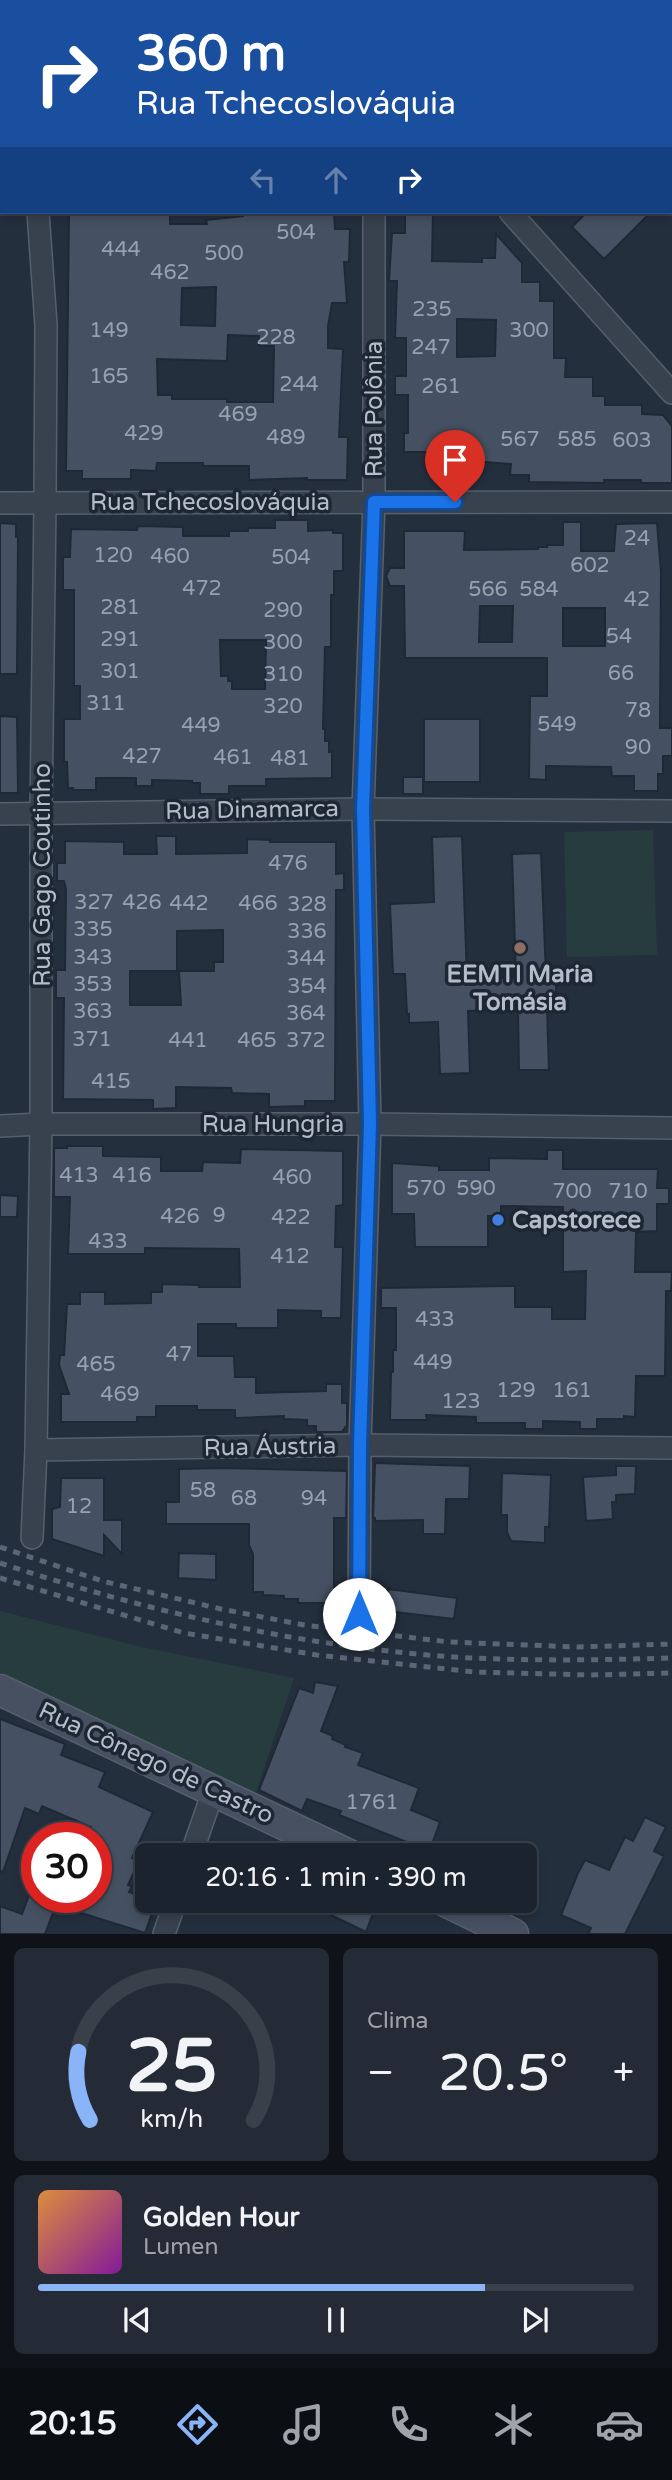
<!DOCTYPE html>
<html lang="pt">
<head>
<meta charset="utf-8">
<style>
	:root { --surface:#1b232e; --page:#242b36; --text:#f1f3f6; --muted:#a0a4aa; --line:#39404a; --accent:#8ab4f8 }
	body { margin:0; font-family:"Varela Round",sans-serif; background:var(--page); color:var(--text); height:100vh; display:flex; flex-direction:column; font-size:26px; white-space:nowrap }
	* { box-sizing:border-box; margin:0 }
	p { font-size:23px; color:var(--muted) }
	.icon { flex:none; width:38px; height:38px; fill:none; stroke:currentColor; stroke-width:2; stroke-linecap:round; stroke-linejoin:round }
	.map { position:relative; height:1934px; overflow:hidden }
	.panel { display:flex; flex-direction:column; gap:14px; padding:14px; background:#0f1319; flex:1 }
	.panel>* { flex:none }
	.banner { position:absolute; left:0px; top:0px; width:672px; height:214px; box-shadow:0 4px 10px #0003,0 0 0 2px var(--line); background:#1a4fa0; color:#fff; overflow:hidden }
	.speed { position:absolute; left:21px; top:1822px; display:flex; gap:14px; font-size:35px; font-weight:700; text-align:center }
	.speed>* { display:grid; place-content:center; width:91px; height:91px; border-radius:50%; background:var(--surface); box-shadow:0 4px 10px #0003,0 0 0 2px var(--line); line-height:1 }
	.speed .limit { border:10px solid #d22; background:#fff; color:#111 }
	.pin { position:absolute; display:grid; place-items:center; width:60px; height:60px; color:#fff; margin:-72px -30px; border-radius:50% 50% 50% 0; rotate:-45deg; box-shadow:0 0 7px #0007 }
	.pin .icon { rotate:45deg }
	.me { position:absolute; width:77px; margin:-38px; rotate:0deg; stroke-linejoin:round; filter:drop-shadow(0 0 5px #0008) }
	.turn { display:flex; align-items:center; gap:24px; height:147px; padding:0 21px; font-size:32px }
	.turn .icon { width:91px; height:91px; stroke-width:2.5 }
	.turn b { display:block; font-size:49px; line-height:60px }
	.lanes { display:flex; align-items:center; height:66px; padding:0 21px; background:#0003; justify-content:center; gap:35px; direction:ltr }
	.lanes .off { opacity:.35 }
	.big { font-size:52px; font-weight:600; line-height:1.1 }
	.panel .widget { flex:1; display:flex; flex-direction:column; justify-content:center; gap:10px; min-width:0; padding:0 24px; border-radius:10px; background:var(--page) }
	.panel .dial { align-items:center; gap:0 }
	.dial svg { height:182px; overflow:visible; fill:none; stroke:var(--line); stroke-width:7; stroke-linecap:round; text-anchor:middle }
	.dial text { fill:var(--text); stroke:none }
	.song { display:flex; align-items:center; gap:21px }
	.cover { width:84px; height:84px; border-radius:10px; background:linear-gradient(135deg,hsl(30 70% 55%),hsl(290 70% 35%)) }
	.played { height:7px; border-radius:4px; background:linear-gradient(90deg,var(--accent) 75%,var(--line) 75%) }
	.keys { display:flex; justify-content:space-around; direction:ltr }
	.heat { display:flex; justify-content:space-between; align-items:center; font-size:38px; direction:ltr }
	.panel .tiles { flex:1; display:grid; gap:14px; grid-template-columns:1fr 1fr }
	.widget:last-child { grid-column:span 2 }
	.trip { position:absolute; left:135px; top:1843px; width:402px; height:70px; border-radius:10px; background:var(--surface); box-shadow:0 4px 10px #0003,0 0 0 2px var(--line); font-weight:600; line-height:70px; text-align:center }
	.tabs { display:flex; height:112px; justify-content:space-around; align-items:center; background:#0b0e12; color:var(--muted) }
	.tabs .icon { width:49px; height:49px }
	.tabs .current { color:var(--accent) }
	.tabs b { font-size:32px; color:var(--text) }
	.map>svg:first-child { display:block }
</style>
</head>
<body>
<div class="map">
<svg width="672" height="1934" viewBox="0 0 672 1934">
	<rect width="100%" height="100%" fill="#242f3e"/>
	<g fill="#263c3f">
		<polygon points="653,830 657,955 567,957 564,832"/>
		<polygon points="0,1611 142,1647 294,1678 255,1795 0,1672"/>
	</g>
	<g fill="#455162" stroke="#1f2835" stroke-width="2" fill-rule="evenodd">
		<path d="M 170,212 L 170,224 L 207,224 L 206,220 L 243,216 L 243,212 L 334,212 L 335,229 L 350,229 L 349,262 L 344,262 L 347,303 L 332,303 L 328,326 L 328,348 L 343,349 L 339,437 L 348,437 L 347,480 L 307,480 L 307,478 L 249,480 L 249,466 L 203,466 L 203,463 L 157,463 L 156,471 L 131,470 L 131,479 L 82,479 L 82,471 L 66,471 L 69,213 ZM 216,287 L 215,326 L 181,325 L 182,288 ZM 228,335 L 259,336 L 259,346 L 274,346 L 273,402 L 227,402 L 227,399 L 172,399 L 172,395 L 158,395 L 157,359 L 227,361 Z"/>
		<polygon points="587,212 651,212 604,259 572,227"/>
		<path d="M 405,213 L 433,213 L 432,261 L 482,262 L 482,258 L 495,258 L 496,234 L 522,263 L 522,282 L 540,282 L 540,301 L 554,301 L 554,358 L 566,358 L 565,377 L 593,377 L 593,396 L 605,396 L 605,405 L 642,405 L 642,414 L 663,415 L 672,426 L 672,483 L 641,483 L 641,480 L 604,480 L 604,483 L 529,482 L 529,475 L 510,475 L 511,464 L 473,461 L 473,452 L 404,452 L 404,433 L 408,433 L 408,395 L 395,395 L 395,376 L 406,376 L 406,338 L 395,338 L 397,281 L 389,281 L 392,233 L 405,233 ZM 457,319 L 496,320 L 495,356 L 457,357 Z"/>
		<path d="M 275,520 L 308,520 L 308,531 L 333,530 L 333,533 L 343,533 L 343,571 L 334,571 L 334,595 L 331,595 L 331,647 L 325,647 L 323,729 L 325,729 L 325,741 L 329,741 L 329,752 L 332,752 L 332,778 L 266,779 L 266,786 L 229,786 L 229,794 L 200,794 L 200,783 L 192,783 L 192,781 L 152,780 L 152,786 L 136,786 L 136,778 L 96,778 L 96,790 L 73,790 L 73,788 L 68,788 L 67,762 L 64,762 L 64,719 L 80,719 L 80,686 L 74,686 L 74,590 L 63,590 L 63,557 L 70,557 L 71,529 L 137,530 L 138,526 L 183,527 L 183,536 L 229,536 L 229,531 L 248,531 L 248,528 L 275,528 ZM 220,640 L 266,640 L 265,689 L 232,689 L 232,681 L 228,681 L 228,676 L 221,676 Z"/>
		<path d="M 563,522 L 581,522 L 581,551 L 614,551 L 616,524 L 657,523 L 661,572 L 660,728 L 672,728 L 672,756 L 663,756 L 663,774 L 658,774 L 658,791 L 634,791 L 634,776 L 612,776 L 611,767 L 546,766 L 546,780 L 529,779 L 530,696 L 547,696 L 547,658 L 405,658 L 404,586 L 390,586 L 386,576 L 390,568 L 404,568 L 404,531 L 465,531 L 464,550 L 538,549 L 538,547 L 547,547 L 547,545 L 563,545 ZM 480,606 L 513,606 L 512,642 L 479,642 ZM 563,608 L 605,608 L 605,646 L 563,646 Z"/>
		<polygon points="0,523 16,524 16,537 18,537 17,674 0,674"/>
		<polygon points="0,716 17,717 18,793 0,793"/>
		<rect x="424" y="719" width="56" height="63"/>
		<rect x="403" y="777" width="20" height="17"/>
		<path d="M 156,836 L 176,836 L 176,854 L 247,853 L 247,839 L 270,840 L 270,842 L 336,842 L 336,874 L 344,873 L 344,890 L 336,890 L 335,1101 L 305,1101 L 305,1106 L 269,1107 L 269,1094 L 232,1093 L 231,1088 L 176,1087 L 176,1108 L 153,1109 L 153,1100 L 63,1099 L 64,998 L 56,998 L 56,970 L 65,970 L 66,889 L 64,881 L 57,881 L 57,863 L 65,863 L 65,841 L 124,842 L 124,854 L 157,854 ZM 223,930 L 223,962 L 214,962 L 214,971 L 179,971 L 181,1005 L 130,1005 L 130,971 L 177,971 L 177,931 Z"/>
		<polygon points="462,836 467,979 516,977 512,854 541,853 546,975 556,975 556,1008 547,1008 549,1070 519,1070 518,1009 468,1011 470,1073 440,1074 438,1022 409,1023 409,1014 407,1014 405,974 393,974 390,904 434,902 432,837"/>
		<polygon points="67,1146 103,1146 103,1156 161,1157 161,1171 202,1171 203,1162 240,1163 241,1149 343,1151 343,1205 336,1206 335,1247 343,1247 341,1318 321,1318 321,1311 278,1310 278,1328 236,1328 236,1324 198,1324 198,1356 234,1356 235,1377 256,1377 256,1393 326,1391 326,1384 342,1384 342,1403 347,1403 347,1425 342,1432 316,1432 316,1426 307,1426 307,1420 284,1419 284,1416 235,1418 235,1410 197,1410 197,1406 156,1406 156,1417 137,1417 137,1422 61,1422 61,1394 69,1394 59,1365 60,1355 64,1355 67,1304 80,1304 80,1292 105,1292 105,1304 151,1303 151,1292 162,1292 162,1284 199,1285 199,1287 240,1287 239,1249 145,1248 145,1254 68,1254 70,1197 54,1197 54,1148 67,1148"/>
		<polygon points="547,1150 563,1150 563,1169 658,1169 657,1188 669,1188 669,1204 657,1204 657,1231 636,1232 635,1272 672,1272 671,1291 666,1291 665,1376 636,1376 635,1417 624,1416 624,1419 597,1419 597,1429 580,1429 580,1422 543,1421 543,1429 525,1429 525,1423 476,1423 476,1417 426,1415 427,1420 390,1420 391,1372 393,1372 393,1350 396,1350 396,1308 381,1308 381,1288 515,1286 515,1307 552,1307 552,1319 585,1319 586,1271 563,1272 563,1207 501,1206 501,1216 488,1216 488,1247 415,1247 414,1214 392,1214 392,1163 439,1166 439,1170 489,1170 489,1158 547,1159"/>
		<polygon points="0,1195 18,1196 17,1217 0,1217"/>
		<polygon points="375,1463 470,1466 469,1499 446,1499 445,1534 423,1534 423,1520 375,1521 375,1518 373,1518"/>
		<polygon points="616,1466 636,1466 635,1494 616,1495 616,1502 612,1502 613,1519 586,1521 583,1477 616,1475"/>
		<polygon points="223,1468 347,1471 346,1518 334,1518 334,1601 332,1603 298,1603 298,1599 284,1599 284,1596 263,1595 263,1592 253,1592 253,1554 249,1545 249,1524 166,1524 166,1502 179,1502 179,1469"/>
		<polygon points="502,1473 551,1475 549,1527 545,1527 545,1543 511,1541 507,1532 507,1515 501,1515"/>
		<polygon points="61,1478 104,1478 104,1520 122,1520 122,1554 104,1535 104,1556 52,1539 52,1509 60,1507"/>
		<polygon points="179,1553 216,1554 216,1580 178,1578"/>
		<polygon points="388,1589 457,1598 454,1619 386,1611"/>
		<polygon points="315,1682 338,1686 321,1731 333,1736 332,1739 346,1745 345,1747 363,1753 358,1765 419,1788 411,1810 440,1822 428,1855 408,1849 409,1843 339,1815 341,1811 307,1799 302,1811 259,1790 299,1688 313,1693"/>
		<polygon points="0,1719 65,1744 61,1755 105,1772 99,1787 153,1812 132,1858 139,1861 128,1885 132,1886 129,1892 147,1899 147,1900 156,1902 145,1933 56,1905 45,1934 0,1934 0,1906 22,1914 29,1895 33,1897 98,1897 110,1863 97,1857 101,1847 96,1845 96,1838 88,1838 91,1827 42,1806 39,1814 25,1808 3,1872 0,1871"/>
		<polygon points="645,1817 666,1827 654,1851 664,1856 625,1934 588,1934 591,1928 561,1915 578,1873 585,1860 609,1870 625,1837 633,1841"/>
		<polygon points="300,1900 378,1900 366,1932"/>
	</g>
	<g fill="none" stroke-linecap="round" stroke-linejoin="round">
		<defs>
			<g id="street">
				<polyline points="36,0 36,2"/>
				<polyline points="313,0 314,2"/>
				<polyline points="0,198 2,198"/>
				<polyline points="510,212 672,393"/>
				<polyline points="0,503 672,502"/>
				<polyline points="0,814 363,809 672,811"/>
				<polyline points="0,1126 41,1124 370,1124 672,1128"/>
				<polyline points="36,1450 360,1445 672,1448"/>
				<polyline points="32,1538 36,1450 41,1124 41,814 45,503 46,325 38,212"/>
				<polyline points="359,1614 360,1445 370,1124 363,809 374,502 374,212"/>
				<polyline points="191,1855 214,1789"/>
				<polyline points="164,1934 176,1900"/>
			</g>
			<g id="secondary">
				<polyline points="0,1690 349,1855"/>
				<polyline points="443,1900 513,1934"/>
			</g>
		</defs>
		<use href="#street" stroke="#565f6c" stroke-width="24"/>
		<use href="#secondary" stroke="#565f6c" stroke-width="33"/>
		<use href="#street" stroke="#38414e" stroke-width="21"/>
		<use href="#secondary" stroke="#465061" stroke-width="30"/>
		<g stroke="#5a6575" stroke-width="5" stroke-dasharray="7 7" stroke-linecap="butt">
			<polyline points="0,1547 102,1581 221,1609 304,1625 449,1642 578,1647 672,1644"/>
			<path d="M 0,1563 C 152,1613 310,1649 471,1658 C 538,1661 605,1660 672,1658"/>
			<polyline points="0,1578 184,1633 317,1655 474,1672 591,1675 672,1673"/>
		</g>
	</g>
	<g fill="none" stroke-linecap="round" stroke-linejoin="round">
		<defs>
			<polyline id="route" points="359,1614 360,1445 370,1124 363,809 374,502 455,502"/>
		</defs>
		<use href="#route" stroke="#114b97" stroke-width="18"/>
		<use href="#route" stroke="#1a73e8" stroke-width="12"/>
	</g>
	<circle fill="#8d6e63" stroke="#1d2633" stroke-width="2.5" cx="520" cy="948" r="7"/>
	<circle fill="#3f7fe0" stroke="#1d2633" stroke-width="2.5" cx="498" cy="1220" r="7"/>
	<g text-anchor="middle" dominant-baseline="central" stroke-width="7" stroke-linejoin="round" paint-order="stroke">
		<g font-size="21" fill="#98a1af">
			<text x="296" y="232">504</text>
			<text x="121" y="249">444</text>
			<text x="224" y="253">500</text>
			<text x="170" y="272">462</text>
			<text x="432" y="309">235</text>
			<text x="109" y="330">149</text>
			<text x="529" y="330">300</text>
			<text x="276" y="337">228</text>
			<text x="431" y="347">247</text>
			<text x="109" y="376">165</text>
			<text x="299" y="384">244</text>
			<text x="441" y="386">261</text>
			<text x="238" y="414">469</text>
			<text x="144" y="433">429</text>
			<text x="286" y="437">489</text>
			<text x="520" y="439">567</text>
			<text x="577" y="439">585</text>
			<text x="632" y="440">603</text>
			<text x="637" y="538">24</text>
			<text x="113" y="555">120</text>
			<text x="170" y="556">460</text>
			<text x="291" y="557">504</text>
			<text x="590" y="565">602</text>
			<text x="202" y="588">472</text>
			<text x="488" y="589">566</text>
			<text x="539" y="589">584</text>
			<text x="637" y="599">42</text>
			<text x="120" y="607">281</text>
			<text x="283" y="610">290</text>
			<text x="619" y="636">54</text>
			<text x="120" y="639">291</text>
			<text x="283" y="642">300</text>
			<text x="120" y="671">301</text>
			<text x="621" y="673">66</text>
			<text x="283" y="674">310</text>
			<text x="106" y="703">311</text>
			<text x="283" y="706">320</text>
			<text x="638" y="710">78</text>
			<text x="557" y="724">549</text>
			<text x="201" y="725">449</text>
			<text x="638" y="747">90</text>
			<text x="142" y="756">427</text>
			<text x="233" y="757">461</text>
			<text x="290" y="758">481</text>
			<text x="288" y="863">476</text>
			<text x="94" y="902">327</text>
			<text x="142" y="902">426</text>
			<text x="189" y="903">442</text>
			<text x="258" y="903">466</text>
			<text x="307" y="904">328</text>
			<text x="93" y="929">335</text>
			<text x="307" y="931">336</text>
			<text x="93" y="957">343</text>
			<text x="306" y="958">344</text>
			<text x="93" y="984">353</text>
			<text x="307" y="986">354</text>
			<text x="93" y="1011">363</text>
			<text x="306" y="1013">364</text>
			<text x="92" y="1039">371</text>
			<text x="188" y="1040">441</text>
			<text x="257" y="1040">465</text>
			<text x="306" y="1040">372</text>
			<text x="111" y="1081">415</text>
			<text x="79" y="1175">413</text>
			<text x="132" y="1175">416</text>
			<text x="292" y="1177">460</text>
			<text x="426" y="1188">570</text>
			<text x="476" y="1188">590</text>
			<text x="572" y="1191">700</text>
			<text x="628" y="1191">710</text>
			<text x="219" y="1215">9</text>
			<text x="180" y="1216">426</text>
			<text x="291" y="1217">422</text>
			<text x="108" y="1241">433</text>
			<text x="290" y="1256">412</text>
			<text x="435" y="1319">433</text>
			<text x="179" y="1354">47</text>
			<text x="433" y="1362">449</text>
			<text x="96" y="1364">465</text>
			<text x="516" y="1390">129</text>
			<text x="572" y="1390">161</text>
			<text x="120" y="1394">469</text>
			<text x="461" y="1401">123</text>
			<text x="203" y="1490">58</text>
			<text x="244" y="1498">68</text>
			<text x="314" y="1498">94</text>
			<text x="79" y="1506">12</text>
			<text x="372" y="1802">1761</text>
		</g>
		<g font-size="24" fill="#b4bcc9" stroke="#1d2633">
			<text transform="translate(374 409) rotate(-90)">Rua Polônia</text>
			<text x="210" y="502">Rua Tchecoslováquia</text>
			<text transform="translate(252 810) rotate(-1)">Rua Dinamarca</text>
			<text transform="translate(42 875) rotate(-90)">Rua Gago Coutinho</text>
			<text x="273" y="1124">Rua Hungria</text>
			<text transform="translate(270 1447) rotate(-1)">Rua Áustria</text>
			<text transform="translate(156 1763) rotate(25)">Rua Cônego de Castro</text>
		</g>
		<g font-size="24" font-weight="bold" fill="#b4bcc9" stroke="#1d2633">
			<text x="520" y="974">EEMTI Maria<tspan x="520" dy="28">Tomásia</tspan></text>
			<text x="512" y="1220" text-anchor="start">Capstorece</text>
		</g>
	</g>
</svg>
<div class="speed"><div class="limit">30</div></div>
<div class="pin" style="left:455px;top:502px;background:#d93025"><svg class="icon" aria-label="arrive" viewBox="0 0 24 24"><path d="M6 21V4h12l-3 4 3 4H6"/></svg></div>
<svg class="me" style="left:359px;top:1614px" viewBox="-20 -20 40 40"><circle r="19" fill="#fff"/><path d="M0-13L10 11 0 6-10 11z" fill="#1a73e8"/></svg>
<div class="trip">20:16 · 1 min · 390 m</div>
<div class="banner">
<div class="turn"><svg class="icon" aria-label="right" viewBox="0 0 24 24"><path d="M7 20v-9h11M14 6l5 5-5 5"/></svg><div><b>360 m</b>Rua Tchecoslováquia</div></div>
<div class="lanes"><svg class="icon off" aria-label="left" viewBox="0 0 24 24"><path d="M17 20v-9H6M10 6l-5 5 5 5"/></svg><svg class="icon off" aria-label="ahead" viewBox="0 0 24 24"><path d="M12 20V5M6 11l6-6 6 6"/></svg><svg class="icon" aria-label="right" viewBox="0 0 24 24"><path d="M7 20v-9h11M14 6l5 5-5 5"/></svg></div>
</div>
</div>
<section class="panel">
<div class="tiles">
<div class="widget dial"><svg viewBox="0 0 100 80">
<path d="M14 69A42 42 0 1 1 86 69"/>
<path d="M14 69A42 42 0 0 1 9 39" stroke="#8ab4f8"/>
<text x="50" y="56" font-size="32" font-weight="700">25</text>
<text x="50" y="72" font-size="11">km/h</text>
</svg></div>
<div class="widget"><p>Clima</p>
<div class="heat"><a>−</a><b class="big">20.5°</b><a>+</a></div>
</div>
<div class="widget">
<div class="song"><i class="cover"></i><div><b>Golden Hour</b><p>Lumen</p></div></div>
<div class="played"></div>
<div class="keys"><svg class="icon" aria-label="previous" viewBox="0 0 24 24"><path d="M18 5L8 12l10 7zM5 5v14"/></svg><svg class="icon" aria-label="pause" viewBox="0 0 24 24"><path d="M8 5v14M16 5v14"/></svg><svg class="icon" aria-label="next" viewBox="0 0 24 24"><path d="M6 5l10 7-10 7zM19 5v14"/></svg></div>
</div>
</div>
</section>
<nav class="tabs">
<b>20:15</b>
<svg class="icon current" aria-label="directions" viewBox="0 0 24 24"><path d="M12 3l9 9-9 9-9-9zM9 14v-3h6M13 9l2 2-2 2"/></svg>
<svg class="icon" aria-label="music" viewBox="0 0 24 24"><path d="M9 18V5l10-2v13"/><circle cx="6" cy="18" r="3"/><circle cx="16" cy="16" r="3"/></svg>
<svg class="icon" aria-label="phone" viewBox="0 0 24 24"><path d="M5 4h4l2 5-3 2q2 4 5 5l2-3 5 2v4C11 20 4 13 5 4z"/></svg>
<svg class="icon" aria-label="climate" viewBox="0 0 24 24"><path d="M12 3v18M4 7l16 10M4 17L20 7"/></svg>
<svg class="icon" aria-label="car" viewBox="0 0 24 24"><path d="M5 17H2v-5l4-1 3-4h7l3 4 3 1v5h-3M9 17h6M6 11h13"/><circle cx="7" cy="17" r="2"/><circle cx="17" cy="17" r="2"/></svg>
</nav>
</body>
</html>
